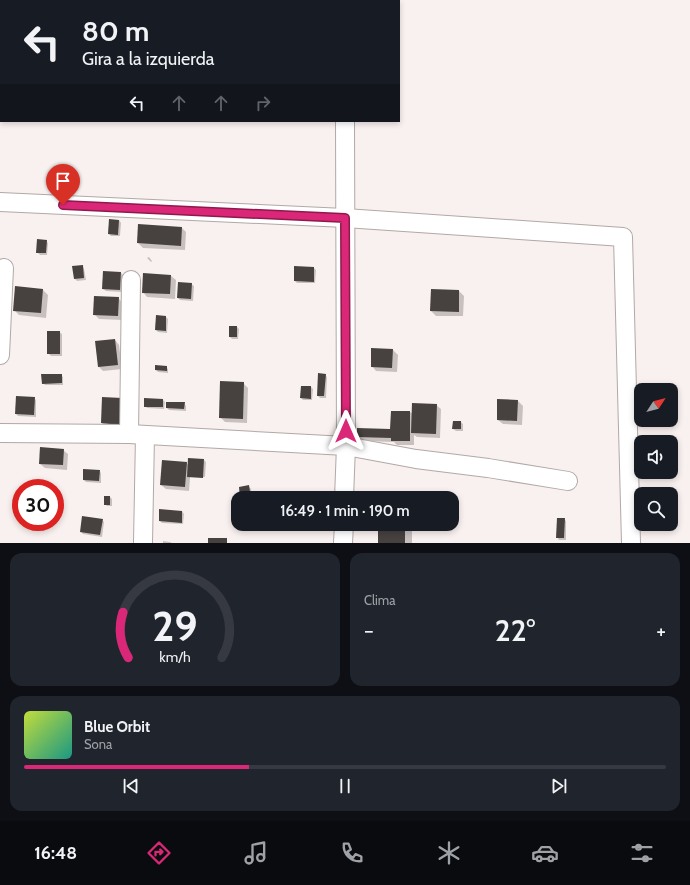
<!DOCTYPE html>
<html lang="es">
<head>
<meta charset="utf-8">
<style>
	:root { --surface:#171b24; --page:#20242c; --text:#f1f3f6; --muted:#9ea1a6; --line:#363941; --accent:#db2777 }
	body { margin:0; font-family:Cabin,sans-serif; background:var(--page); color:var(--text); height:100vh; display:flex; flex-direction:column; font-size:15px; white-space:nowrap }
	* { box-sizing:border-box; margin:0 }
	p { font-size:13px; color:var(--muted) }
	.icon { flex:none; width:22px; height:22px; fill:none; stroke:currentColor; stroke-width:2; stroke-linecap:round; stroke-linejoin:round }
	.map { position:relative; height:543px; overflow:hidden }
	.details { display:flex; flex-direction:column; gap:10px; padding:10px; background:#0d0f14; flex:1 }
	.details>* { flex:none }
	.banner { position:absolute; left:0px; top:0px; width:400px; height:122px; box-shadow:0 2px 6px #0003; background:#171b24; color:var(--text); overflow:hidden }
	.needle { width:26px; rotate:54deg }
	.controls { position:absolute; left:634px; top:383px; display:grid; gap:8px }
	.controls a { display:grid; place-items:center; width:44px; height:44px; border-radius:8px; background:var(--surface); box-shadow:0 2px 6px #0003; font-size:20px }
	.speed { position:absolute; left:12px; top:479px; display:flex; gap:8px; font-size:20px; font-weight:700; text-align:center }
	.speed>* { display:grid; place-content:center; width:52px; height:52px; border-radius:50%; background:var(--surface); box-shadow:0 2px 6px #0003; line-height:1 }
	.speed .limit { border:6px solid #d22; background:#fff; color:#111 }
	.pin { position:absolute; display:grid; place-items:center; width:34px; height:34px; color:#fff; margin:-41px -17px; border-radius:50% 50% 50% 0; rotate:-45deg; box-shadow:0 0 4px #0007 }
	.pin .icon { rotate:45deg }
	.me { position:absolute; width:44px; margin:-22px; rotate:0deg; stroke-linejoin:round; filter:drop-shadow(0 0 3px #0008) }
	.turn { display:flex; align-items:center; gap:14px; height:84px; padding:0 16px; font-size:18px }
	.turn .icon { width:52px; height:52px; stroke-width:2.5 }
	.turn b { display:block; font-size:28px; line-height:34px }
	.lanes { display:flex; align-items:center; height:38px; padding:0 16px; background:#0003; justify-content:center; gap:20px; direction:ltr }
	.lanes .off { opacity:.35 }
	.big { font-size:30px; font-weight:600; line-height:1.1 }
	.details .tile { flex:1; display:flex; flex-direction:column; justify-content:center; gap:6px; min-width:0; padding:0 14px; border-radius:12px; background:var(--page) }
	.details .dial { align-items:center; gap:0 }
	.dial svg { height:104px; overflow:visible; fill:none; stroke:var(--line); stroke-width:7; stroke-linecap:round; text-anchor:middle }
	.dial text { fill:var(--text); stroke:none }
	.song { display:flex; align-items:center; gap:12px }
	.cover { width:48px; height:48px; border-radius:6px; background:linear-gradient(135deg,hsl(70 70% 55%),hsl(170 70% 35%)) }
	.played { height:4px; border-radius:2px; background:linear-gradient(90deg,var(--accent) 35%,var(--line) 35%) }
	.keys { display:flex; justify-content:space-around; direction:ltr }
	.heat { display:flex; justify-content:space-between; align-items:center; font-size:22px; direction:ltr }
	.details .tiles { flex:1; display:grid; gap:10px; grid-template-columns:1fr 1fr }
	.tile:last-child { grid-column:span 2 }
	.trip { position:absolute; left:231px; top:491px; width:228px; height:40px; border-radius:12px; background:var(--surface); box-shadow:0 2px 6px #0003; font-weight:600; line-height:40px; text-align:center }
	.dock { display:flex; height:64px; justify-content:space-around; align-items:center; background:#090b0e; color:var(--muted) }
	.dock .icon { width:28px; height:28px }
	.dock .active { color:var(--accent) }
	.dock b { font-size:18px; color:var(--text) }
	.map>svg:first-child { display:block }
</style>
</head>
<body>
<div class="map">
<svg width="690" height="543" viewBox="0 0 690 543">
	<rect width="100%" height="100%" fill="#f9f1ef"/>
	<g fill="#0003">
		<polygon points="119,220 121,223 120,236 111,236 109,234"/>
		<polygon points="182,228 186,232 185,250 143,248 138,243"/>
		<polygon points="46,241 48,243 47,255 40,255 37,252"/>
		<polygon points="149,257 152,261 151,262 147,258"/>
		<polygon points="82,266 84,269 86,280 77,281 75,279"/>
		<polygon points="314,268 316,270 315,283 297,283 295,281"/>
		<polygon points="104,272 121,273 123,275 122,292 106,291 103,289"/>
		<polygon points="171,276 176,280 175,299 147,297 143,292"/>
		<polygon points="191,284 194,286 193,301 180,300 178,298"/>
		<polygon points="43,290 48,295 46,318 19,315 14,310"/>
		<polygon points="459,291 464,296 463,316 436,316 431,311"/>
		<polygon points="118,298 123,303 122,320 99,319 94,314"/>
		<polygon points="166,317 168,319 167,333 158,332 156,330"/>
		<polygon points="237,327 239,329 238,339 232,339 230,337"/>
		<polygon points="59,332 62,334 62,356 51,356 48,353"/>
		<polygon points="115,340 119,345 122,369 103,371 99,367"/>
		<polygon points="393,350 398,355 397,372 376,371 372,366"/>
		<polygon points="166,367 168,369 168,373 158,372 156,370"/>
		<polygon points="61,375 63,377 63,385 45,385 43,383"/>
		<polygon points="325,375 327,377 326,398 320,398 318,396"/>
		<polygon points="243,383 248,388 247,423 225,422 220,417"/>
		<polygon points="311,387 313,389 312,400 303,400 301,398"/>
		<polygon points="34,398 36,400 36,417 18,416 16,414"/>
		<polygon points="103,398 125,429 106,427 102,423"/>
		<polygon points="163,400 165,402 164,409 147,408 145,406"/>
		<polygon points="518,401 523,406 522,425 503,424 498,420"/>
		<polygon points="184,403 186,406 186,411 169,410 167,408"/>
		<polygon points="436,405 441,409 440,438 417,437 414,435 414,445 397,445 394,442 363,441 358,437 391,430 410,412 413,414"/>
		<polygon points="461,422 463,424 463,431 456,431 453,429"/>
		<polygon points="63,450 68,454 67,470 45,468 40,464"/>
		<polygon points="204,460 206,462 205,477 190,476 190,478 205,479 190,478 189,491 166,489 161,485 186,463 189,465"/>
		<polygon points="99,471 101,473 101,483 86,482 84,480"/>
		<polygon points="249,487 251,489 252,498 241,498"/>
		<polygon points="368,492 406,493 411,498 368,498"/>
		<polygon points="110,497 112,499 112,506 107,506 105,504"/>
		<polygon points="182,511 184,514 183,524 162,523 160,521"/>
		<polygon points="564,519 566,521 566,540 559,540 557,537"/>
		<polygon points="102,520 104,522 102,537 83,534 81,532"/>
		<polygon points="294,524 307,524 296,525"/>
		<polygon points="368,524 412,524 412,543 379,543 379,531 374,530"/>
		<polygon points="163,541 170,542 172,543 163,543"/>
	</g>
	<g fill="#474140">
		<polygon points="109,219 119,220 118,235 108,234"/>
		<polygon points="138,224 182,227 181,246 137,243"/>
		<polygon points="37,239 47,240 46,253 36,253"/>
		<polygon points="83,265 84,278 74,279 72,266"/>
		<polygon points="294,266 314,267 314,282 294,281"/>
		<polygon points="103,271 121,272 120,290 102,289"/>
		<polygon points="143,273 171,275 170,294 142,293"/>
		<polygon points="178,282 192,283 191,299 177,298"/>
		<polygon points="15,286 43,289 41,313 13,311"/>
		<polygon points="431,289 459,290 459,312 430,311"/>
		<polygon points="94,296 119,297 118,316 93,315"/>
		<polygon points="156,315 166,316 166,331 155,330"/>
		<rect x="229" y="326" width="8" height="11"/>
		<rect x="47" y="331" width="13" height="23"/>
		<polygon points="115,339 118,365 98,367 95,341"/>
		<polygon points="371,348 393,349 392,368 371,367"/>
		<polygon points="155,365 167,366 167,371 155,370"/>
		<polygon points="318,373 326,374 324,396 317,396"/>
		<polygon points="41,374 62,374 62,383 42,384"/>
		<polygon points="220,381 244,382 243,419 219,418"/>
		<polygon points="301,386 311,386 311,399 300,398"/>
		<polygon points="16,396 35,397 34,415 15,414"/>
		<polygon points="102,397 122,398 120,425 101,423"/>
		<polygon points="144,398 163,399 163,407 144,407"/>
		<polygon points="497,399 518,400 517,421 497,420"/>
		<polygon points="166,402 185,402 184,409 166,408"/>
		<polygon points="412,403 437,404 436,434 411,433"/>
		<polygon points="391,411 410,411 410,441 391,441 391,438 357,437 357,428 390,429"/>
		<polygon points="453,421 461,421 461,429 452,429"/>
		<polygon points="40,447 64,449 63,465 39,464"/>
		<polygon points="188,458 204,459 203,478 187,477"/>
		<polygon points="162,460 187,462 185,487 160,485"/>
		<polygon points="83,469 100,470 99,481 83,480"/>
		<polygon points="249,485 251,498 240,498 239,487"/>
		<polygon points="367,491 406,492 406,498 367,498"/>
		<rect x="104" y="496" width="6" height="9"/>
		<polygon points="159,509 182,511 182,523 159,521"/>
		<polygon points="82,516 103,519 100,535 80,532"/>
		<polygon points="557,518 565,518 564,538 556,538"/>
		<rect x="378" y="524" width="27" height="19"/>
		<rect x="208" y="538" width="19" height="5"/>
	</g>
	<g fill="none" stroke-linecap="round" stroke-linejoin="round">
		<defs>
			<g id="street">
				<polyline points="346,1 346,0"/>
				<polyline points="0,202 345,218 623,237 631,543"/>
				<polyline points="0,355 4,268"/>
				<polyline points="0,433 129,434 346,446 416,459 488,468 568,481"/>
				<polyline points="129,434 131,280"/>
				<polyline points="344,498 346,446 345,121"/>
				<polyline points="143,543 145,435"/>
				<polyline points="343,543 344,524"/>
			</g>
		</defs>
		<use href="#street" stroke="#b0a9a7" stroke-width="20"/>
		<use href="#street" stroke="#fff" stroke-width="18"/>
	</g>
	<g fill="none" stroke-linecap="round" stroke-linejoin="round">
		<defs>
			<polyline id="route" points="63,205 345,218 346,431"/>
		</defs>
		<use href="#route" stroke="#8e194d" stroke-width="10"/>
		<use href="#route" stroke="#db2777" stroke-width="7"/>
	</g>
</svg>
<div class="controls">
<a><svg class="needle" viewBox="-14 -14 28 28"><path d="M0-13l5 13h-10z" fill="#e53935"/><path d="M0 13l5-13h-10z" fill="#9ea1a6"/></svg></a>
<a><svg class="icon" aria-label="sound" viewBox="0 0 24 24"><path d="M4 9h4l5-4v14l-5-4H4zM17 9q2 3 0 6"/></svg></a>
<a><svg class="icon" aria-label="search" viewBox="0 0 24 24"><circle cx="10" cy="10" r="6"/><path d="M15 15l6 6"/></svg></a>
</div>
<div class="speed"><div class="limit">30</div></div>
<div class="pin" style="left:63px;top:205px;background:#d93025"><svg class="icon" aria-label="arrive" viewBox="0 0 24 24"><path d="M6 21V4h12l-3 4 3 4H6"/></svg></div>
<svg class="me" style="left:346px;top:431px" viewBox="-20 -20 40 40"><path d="M0-17L14 15 0 8-14 15z" fill="#db2777" stroke="#fff" stroke-width="4"/></svg>
<div class="trip">16:49 · 1 min · 190 m</div>
<div class="banner">
<div class="turn"><svg class="icon" aria-label="left" viewBox="0 0 24 24"><path d="M17 20v-9H6M10 6l-5 5 5 5"/></svg><div><b>80 m</b>Gira a la izquierda</div></div>
<div class="lanes"><svg class="icon" aria-label="left" viewBox="0 0 24 24"><path d="M17 20v-9H6M10 6l-5 5 5 5"/></svg><svg class="icon off" aria-label="ahead" viewBox="0 0 24 24"><path d="M12 20V5M6 11l6-6 6 6"/></svg><svg class="icon off" aria-label="ahead" viewBox="0 0 24 24"><path d="M12 20V5M6 11l6-6 6 6"/></svg><svg class="icon off" aria-label="right" viewBox="0 0 24 24"><path d="M7 20v-9h11M14 6l5 5-5 5"/></svg></div>
</div>
</div>
<section class="details">
<div class="tiles">
<div class="tile dial"><svg viewBox="0 0 100 80">
<path d="M14 69A42 42 0 1 1 86 69"/>
<path d="M14 69A42 42 0 0 1 10 34" stroke="#db2777"/>
<text x="50" y="56" font-size="32" font-weight="700">29</text>
<text x="50" y="72" font-size="11">km/h</text>
</svg></div>
<div class="tile"><p>Clima</p>
<div class="heat"><a>−</a><b class="big">22°</b><a>+</a></div>
</div>
<div class="tile">
<div class="song"><i class="cover"></i><div><b>Blue Orbit</b><p>Sona</p></div></div>
<div class="played"></div>
<div class="keys"><svg class="icon" aria-label="previous" viewBox="0 0 24 24"><path d="M18 5L8 12l10 7zM5 5v14"/></svg><svg class="icon" aria-label="pause" viewBox="0 0 24 24"><path d="M8 5v14M16 5v14"/></svg><svg class="icon" aria-label="next" viewBox="0 0 24 24"><path d="M6 5l10 7-10 7zM19 5v14"/></svg></div>
</div>
</div>
</section>
<nav class="dock">
<b>16:48</b>
<svg class="icon active" aria-label="directions" viewBox="0 0 24 24"><path d="M12 3l9 9-9 9-9-9zM9 14v-3h6M13 9l2 2-2 2"/></svg>
<svg class="icon" aria-label="music" viewBox="0 0 24 24"><path d="M9 18V5l10-2v13"/><circle cx="6" cy="18" r="3"/><circle cx="16" cy="16" r="3"/></svg>
<svg class="icon" aria-label="phone" viewBox="0 0 24 24"><path d="M5 4h4l2 5-3 2q2 4 5 5l2-3 5 2v4C11 20 4 13 5 4z"/></svg>
<svg class="icon" aria-label="climate" viewBox="0 0 24 24"><path d="M12 3v18M4 7l16 10M4 17L20 7"/></svg>
<svg class="icon" aria-label="car" viewBox="0 0 24 24"><path d="M5 17H2v-5l4-1 3-4h7l3 4 3 1v5h-3M9 17h6M6 11h13"/><circle cx="7" cy="17" r="2"/><circle cx="17" cy="17" r="2"/></svg>
<svg class="icon" aria-label="filters" viewBox="0 0 24 24"><path d="M4 7h16M4 17h16"/><circle cx="9" cy="7" r="2"/><circle cx="15" cy="17" r="2"/></svg>
</nav>
</body>
</html>
